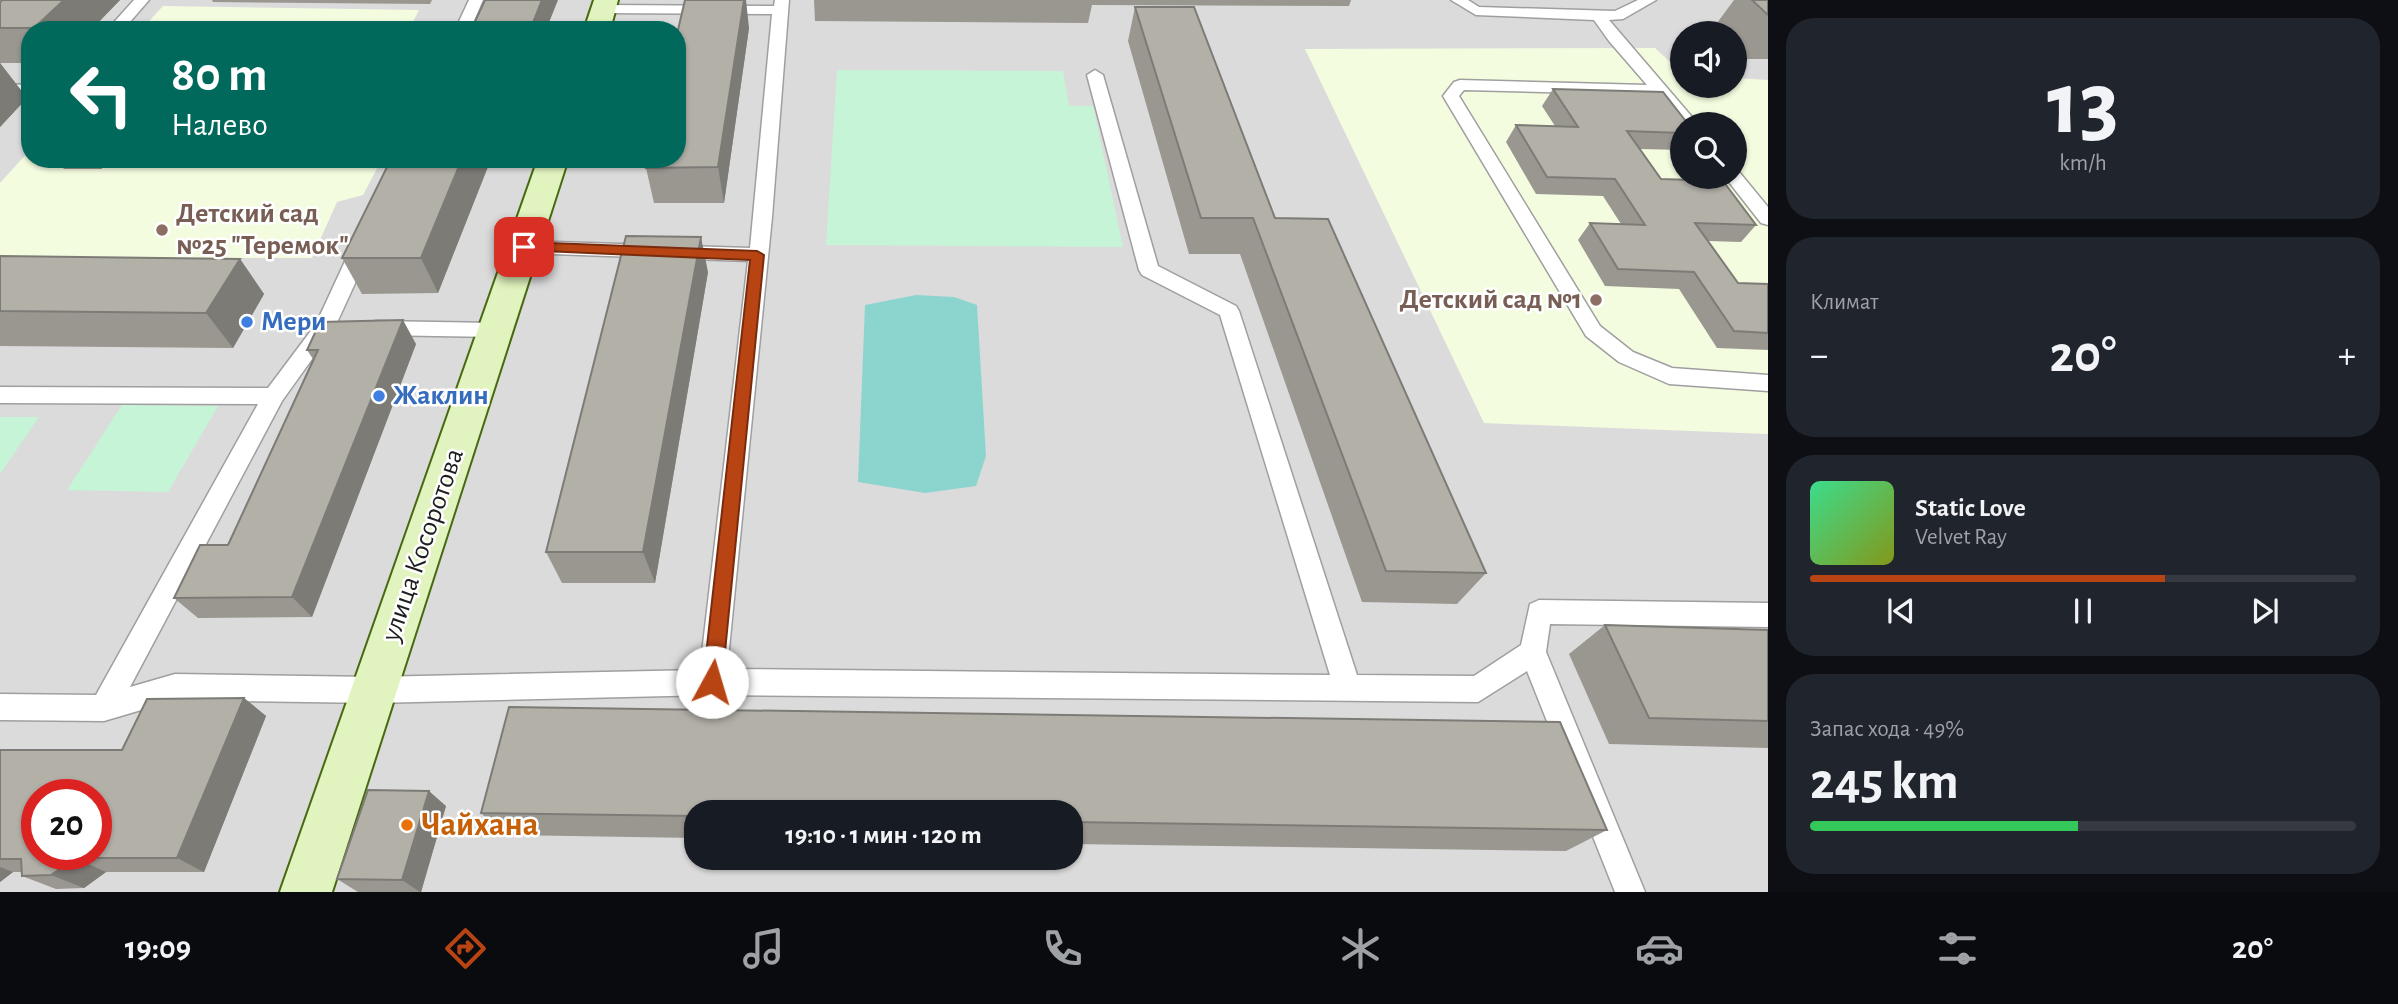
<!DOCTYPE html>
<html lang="ru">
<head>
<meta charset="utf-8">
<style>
	:root { --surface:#171b24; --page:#20242c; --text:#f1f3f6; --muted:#9ea1a6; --line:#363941; --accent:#b84414 }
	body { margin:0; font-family:"Alegreya Sans",sans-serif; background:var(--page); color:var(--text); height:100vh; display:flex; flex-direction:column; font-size:26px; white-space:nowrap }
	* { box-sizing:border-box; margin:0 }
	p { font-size:23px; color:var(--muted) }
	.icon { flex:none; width:38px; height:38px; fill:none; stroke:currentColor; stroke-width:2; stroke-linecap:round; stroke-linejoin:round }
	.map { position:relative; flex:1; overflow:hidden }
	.panel { display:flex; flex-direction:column; gap:18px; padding:18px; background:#0d0f14; width:630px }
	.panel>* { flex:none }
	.banner { position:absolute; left:21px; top:21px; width:665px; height:147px; border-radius:28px; box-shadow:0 2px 5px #0004; background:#00695c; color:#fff; overflow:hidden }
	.tools { position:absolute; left:1670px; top:21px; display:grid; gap:14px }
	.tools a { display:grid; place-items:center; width:77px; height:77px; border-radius:50%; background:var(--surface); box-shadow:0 2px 5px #0004; font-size:35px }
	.speed { position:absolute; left:21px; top:779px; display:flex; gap:14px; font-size:35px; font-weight:700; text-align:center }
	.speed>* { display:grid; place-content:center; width:91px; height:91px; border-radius:50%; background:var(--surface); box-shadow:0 2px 5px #0004; line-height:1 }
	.speed .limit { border:10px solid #d22; background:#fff; color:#111 }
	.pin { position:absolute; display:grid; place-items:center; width:60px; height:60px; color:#fff; margin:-30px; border-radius:14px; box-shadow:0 4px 10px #0006 }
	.me { position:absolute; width:77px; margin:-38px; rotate:6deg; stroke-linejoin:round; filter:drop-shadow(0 0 5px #0008) }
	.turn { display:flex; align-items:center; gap:24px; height:147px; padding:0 35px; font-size:32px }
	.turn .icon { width:91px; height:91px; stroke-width:2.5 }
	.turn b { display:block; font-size:49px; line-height:60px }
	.big { font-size:52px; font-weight:600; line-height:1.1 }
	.panel .card { flex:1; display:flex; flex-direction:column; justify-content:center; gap:10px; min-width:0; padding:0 24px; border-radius:28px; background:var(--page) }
	.panel .dial { align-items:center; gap:0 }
	.dial b { font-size:91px; line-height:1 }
	.song { display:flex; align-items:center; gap:21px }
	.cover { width:84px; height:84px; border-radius:10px; background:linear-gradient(135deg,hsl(150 70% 55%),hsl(70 70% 35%)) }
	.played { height:7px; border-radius:4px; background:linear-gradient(90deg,var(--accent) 65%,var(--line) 65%) }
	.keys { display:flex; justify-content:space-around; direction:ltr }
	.heat { display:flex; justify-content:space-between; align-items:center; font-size:38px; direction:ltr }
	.charge { height:10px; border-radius:5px; background:linear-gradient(90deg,#34c759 49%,var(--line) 0) }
	.trip { position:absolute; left:684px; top:800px; width:399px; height:70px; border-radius:28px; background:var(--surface); box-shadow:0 2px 5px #0004; font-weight:600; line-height:70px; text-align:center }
	.tabs { display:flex; height:112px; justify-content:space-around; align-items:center; background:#090b0e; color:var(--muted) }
	.tabs .icon { width:49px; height:49px }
	.tabs .active { color:var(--accent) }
	.tabs b { font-size:32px; color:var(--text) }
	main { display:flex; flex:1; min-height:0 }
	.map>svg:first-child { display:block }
</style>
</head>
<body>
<main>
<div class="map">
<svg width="1768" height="892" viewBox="0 0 1768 892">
	<rect width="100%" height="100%" fill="#eeede5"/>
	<path fill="#dcdbdb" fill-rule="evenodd" d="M 0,0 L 1768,0 L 1768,892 L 0,892 ZM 30,30 L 677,30 L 677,159 L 30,159 ZM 1682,33 L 1734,33 L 1734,86 L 1682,86 ZM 1682,124 L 1734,124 L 1734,177 L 1682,177 ZM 37,794 L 96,794 L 96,854 L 37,854 ZM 696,812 L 1071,812 L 1071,858 L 696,858 Z"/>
	<g fill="#f4fce0" fill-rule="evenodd">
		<polygon points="163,6 419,10 409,30 141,30"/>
		<path d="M 1655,48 L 1682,73 L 1682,86 L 1734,86 L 1734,78 L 1768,80 L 1768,434 L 1484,423 L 1305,49 ZM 1682,124 L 1734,124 L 1734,177 L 1682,177 Z"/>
		<polygon points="30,150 30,159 382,159 363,195 337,202 312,258 0,258 0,183"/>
	</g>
	<g fill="#c6f4d7">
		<polygon points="837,70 1063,71 1069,106 1093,106 1123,247 826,245"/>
		<polygon points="122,405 218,406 168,492 67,490"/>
		<polygon points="0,417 39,417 0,474"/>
	</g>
	<polygon fill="#8bd5ce" points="916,295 954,297 977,305 986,456 976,486 925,493 858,482 865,305"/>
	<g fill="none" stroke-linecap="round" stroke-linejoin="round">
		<defs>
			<g id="lane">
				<polygon points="134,0 149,0 123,30 107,30"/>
				<polygon points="469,0 483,0 470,30 455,30"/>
				<polygon points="775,0 789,0 772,217 727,669 1330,675 1220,315 1142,275 1139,270 1087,75 1095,70 1103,75 1158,266 1236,306 1239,311 1357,675 1474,676 1521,645 1530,604 1539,600 1768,603 1768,627 1550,624 1546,652 1645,892 1615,892 1527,671 1478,702 712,695 374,703 175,700 104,721 0,720 0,694 96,695 258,404 0,403 0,387 268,388 316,324 353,244 356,240 370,240 373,244 335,327 282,401 130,687 175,674 374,677 700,670 748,261 524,253 517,251 514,247 517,243 524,241 750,248 772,14 603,13 596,9 603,5 774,6"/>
				<polygon points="1451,0 1468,0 1479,7 1615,11 1638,0 1656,0 1623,19 1609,20 1698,124 1682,125 1655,95 1464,90 1459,96 1600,326 1633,352 1672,368 1768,375 1768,391 1669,384 1619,362 1586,336 1443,96 1454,82 1460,80 1647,85 1609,41 1594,20 1476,15"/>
				<polygon points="0,84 30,85 30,95 0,94"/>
				<polygon points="1734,172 1740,173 1768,207 1768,225 1761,223 1725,177 1734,177"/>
				<polygon points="376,321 496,323 503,325 506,330 503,335 496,337 376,335 369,333 366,328 369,323"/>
			</g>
			<g id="secondary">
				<polygon points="594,0 618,0 610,30 584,30"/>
				<polygon points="538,159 568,159 332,892 280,892"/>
			</g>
		</defs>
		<use href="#lane" stroke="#9f9f9f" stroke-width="3"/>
		<use href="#secondary" stroke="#466a10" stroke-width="4"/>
		<use href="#lane" fill="#fff" fill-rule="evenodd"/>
		<use href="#secondary" fill="#e1f3be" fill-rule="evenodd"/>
	</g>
	<g fill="#9a9790">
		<polygon points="2,0 120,0 91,30 30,30 30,63 0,63 27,98 0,127 0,2"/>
		<polygon points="212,0 432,0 430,4 213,2"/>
		<polygon points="814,0 1351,0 1349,6 1092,5 1088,23 815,21"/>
		<polygon points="1734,0 1768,0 1768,59 1746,59 1734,47 1734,33 1720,33 1714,27"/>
		<polygon points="1135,7 1275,218 1486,573 1457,604 1362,602 1240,254 1189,254 1128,41"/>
		<polygon points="749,28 724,203 654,203 646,168"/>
		<polygon points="1553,89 1682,124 1682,150 1640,149 1661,179 1756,225 1741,242 1708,241 1738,283 1768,284 1768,350 1717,348 1679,289 1605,286 1578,240 1590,223 1621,224 1603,196 1536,194 1506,142 1516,125 1555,126 1542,106"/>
		<polygon points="56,159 109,159 101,169 64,169"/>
		<polygon points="253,159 304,159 299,167 258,167"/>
		<polygon points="391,159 491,159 438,293 362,294 342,258"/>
		<polygon points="0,256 240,259 264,294 233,348 0,346"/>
		<polygon points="708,272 655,583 562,583 546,552"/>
		<polygon points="416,344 312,617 198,618 174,598 228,545 313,359 307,350"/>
		<polygon points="1605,625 1768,630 1768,748 1609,744 1569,654"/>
		<polygon points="244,698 266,716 204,872 106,872 84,888 56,889 22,876 22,872 13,872 0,882 0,750 122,750"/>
		<polygon points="509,707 1560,722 1607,830 1566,851 1071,844 1071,812 696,812 696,838 503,835 481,813"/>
		<polygon points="446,806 421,892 358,892 337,879"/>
	</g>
	<g fill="#7d7b76">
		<polygon points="64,0 120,0 91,30 35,30 34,28"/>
		<polygon points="542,0 558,0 546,30 530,30"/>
		<polygon points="744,0 746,0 749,28 724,203 718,167"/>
		<polygon points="0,63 27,98 0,127"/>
		<polygon points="93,159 109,159 101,169"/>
		<polygon points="294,159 304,159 299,167"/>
		<polygon points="462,159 491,159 438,293 421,258"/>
		<polygon points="701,237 708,272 655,583 643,552"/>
		<polygon points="240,259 264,294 233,348 206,313"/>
		<polygon points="403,320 416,344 312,617 292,597"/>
		<polygon points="244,698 266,716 204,872 177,858"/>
		<polygon points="429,791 446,806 421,892 420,892 402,880"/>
		<polygon points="75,858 106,872 84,888 51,875"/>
		<polygon points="0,867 13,872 0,882"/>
	</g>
	<g fill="#b3b0a8" stroke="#7d7b76" stroke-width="2" fill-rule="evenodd">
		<polygon points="2,0 64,0 34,28 0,28 0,2"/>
		<polygon points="485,0 542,0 530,30 471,30"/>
		<polygon points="685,0 744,0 718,167 646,168 648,159 677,159 677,34"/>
		<polygon points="1752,0 1768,0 1768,15"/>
		<polygon points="1135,7 1194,7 1275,218 1328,219 1486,573 1386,571 1253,218 1201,218"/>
		<polygon points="1553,89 1663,92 1688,124 1682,124 1682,133 1627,131 1661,179 1723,181 1756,225 1695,223 1738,283 1768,284 1768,333 1734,331 1694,272 1618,269 1590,223 1645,225 1615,179 1547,177 1516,125 1578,127"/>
		<polygon points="391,159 462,159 421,258 342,258"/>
		<polygon points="626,236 701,237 643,552 546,552"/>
		<polygon points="0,256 240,259 206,313 0,311"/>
		<polygon points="403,320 292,597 174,598 200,545 228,545 318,350 307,350 320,322"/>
		<polygon points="1605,625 1768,630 1768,721 1649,718"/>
		<path d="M 244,698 L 177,858 L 75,858 L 51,875 L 22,876 L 21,859 L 0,859 L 0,750 L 122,750 L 147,699 ZM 37,794 L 96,794 L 96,854 L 37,854 Z"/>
		<polygon points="509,707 1560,722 1607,830 1071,822 1071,812 696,812 696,816 481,813"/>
		<polygon points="368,790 429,791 402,880 337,879"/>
	</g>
	<polygon fill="#b84414" stroke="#782c0d" stroke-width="2" points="524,242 757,251 764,255 722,682 719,689 712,691 706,689 703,682 750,260 520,250 518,247"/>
	<g fill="#8d6e63" stroke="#fff" stroke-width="2.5">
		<circle cx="162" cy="230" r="7"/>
		<circle cx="1596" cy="300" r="7"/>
	</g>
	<g fill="#3f7fe0" stroke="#fff" stroke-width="2.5">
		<circle cx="247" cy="322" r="7"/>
		<circle cx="379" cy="396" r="7"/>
	</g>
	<circle fill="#e8710a" stroke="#fff" stroke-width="2.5" cx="407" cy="825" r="7"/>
	<g text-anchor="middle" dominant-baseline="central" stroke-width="5" stroke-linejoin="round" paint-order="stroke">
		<g font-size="28" font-weight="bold" fill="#785e54" stroke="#fff" text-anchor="start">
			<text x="176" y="214">Детский сад<tspan x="176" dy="32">№25 "Теремок"</tspan></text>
			<text x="1582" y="300" text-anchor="end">Детский сад №1</text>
		</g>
		<g font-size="28" font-weight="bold" fill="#366cbe" stroke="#fff" text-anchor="start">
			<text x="261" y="322">Мери</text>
			<text x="393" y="396">Жаклин</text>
		</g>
		<g font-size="28" fill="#1e1e1e" stroke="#fff">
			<text transform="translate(423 545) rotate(-71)">улица Косоротова</text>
		</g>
		<g font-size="33" font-weight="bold" fill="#c56008" stroke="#fff" text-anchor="start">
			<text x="421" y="825">Чайхана</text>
		</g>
	</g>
</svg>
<div class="tools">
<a><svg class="icon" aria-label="sound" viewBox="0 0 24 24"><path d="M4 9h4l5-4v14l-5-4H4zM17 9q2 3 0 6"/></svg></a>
<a><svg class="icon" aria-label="search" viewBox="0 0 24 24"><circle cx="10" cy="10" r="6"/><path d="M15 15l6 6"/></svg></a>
</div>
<div class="speed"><div class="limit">20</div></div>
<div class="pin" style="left:524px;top:247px;background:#d93025"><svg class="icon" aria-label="arrive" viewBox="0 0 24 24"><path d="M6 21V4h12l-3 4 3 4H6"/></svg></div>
<svg class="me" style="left:712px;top:682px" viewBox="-20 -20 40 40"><circle r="19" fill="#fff"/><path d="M0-13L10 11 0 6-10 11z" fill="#b84414"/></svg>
<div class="trip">19:10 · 1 мин · 120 m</div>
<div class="banner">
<div class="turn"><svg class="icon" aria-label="left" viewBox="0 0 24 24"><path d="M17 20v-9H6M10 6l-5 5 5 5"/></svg><div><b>80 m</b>Налево</div></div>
</div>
</div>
<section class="panel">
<div class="card dial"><b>13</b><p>km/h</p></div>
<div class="card"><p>Климат</p>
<div class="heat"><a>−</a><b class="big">20°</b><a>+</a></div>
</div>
<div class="card">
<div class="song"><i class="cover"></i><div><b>Static Love</b><p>Velvet Ray</p></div></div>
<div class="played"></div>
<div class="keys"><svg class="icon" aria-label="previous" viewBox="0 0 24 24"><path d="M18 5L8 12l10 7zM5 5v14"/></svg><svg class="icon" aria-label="pause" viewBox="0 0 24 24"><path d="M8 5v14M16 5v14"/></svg><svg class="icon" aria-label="next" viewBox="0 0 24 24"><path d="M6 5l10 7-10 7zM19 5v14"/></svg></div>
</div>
<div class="card"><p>Запас хода · 49%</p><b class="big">245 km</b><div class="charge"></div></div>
</section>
</main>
<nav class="tabs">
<b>19:09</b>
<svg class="icon active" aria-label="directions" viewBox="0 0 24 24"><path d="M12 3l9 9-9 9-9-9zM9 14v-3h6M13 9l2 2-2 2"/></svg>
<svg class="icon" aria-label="music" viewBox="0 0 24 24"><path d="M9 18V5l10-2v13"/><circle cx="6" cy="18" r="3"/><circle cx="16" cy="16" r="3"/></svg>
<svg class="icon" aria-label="phone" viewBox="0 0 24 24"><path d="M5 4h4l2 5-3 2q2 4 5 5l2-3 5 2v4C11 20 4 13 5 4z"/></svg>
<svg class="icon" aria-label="climate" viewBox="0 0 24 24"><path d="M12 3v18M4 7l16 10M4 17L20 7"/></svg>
<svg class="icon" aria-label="car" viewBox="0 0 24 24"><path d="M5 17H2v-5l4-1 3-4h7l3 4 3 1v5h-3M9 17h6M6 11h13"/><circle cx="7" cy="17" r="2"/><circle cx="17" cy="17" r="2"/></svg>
<svg class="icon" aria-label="filters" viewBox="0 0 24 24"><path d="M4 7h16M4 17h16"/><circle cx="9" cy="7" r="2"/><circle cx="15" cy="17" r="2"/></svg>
<b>20°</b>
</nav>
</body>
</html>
